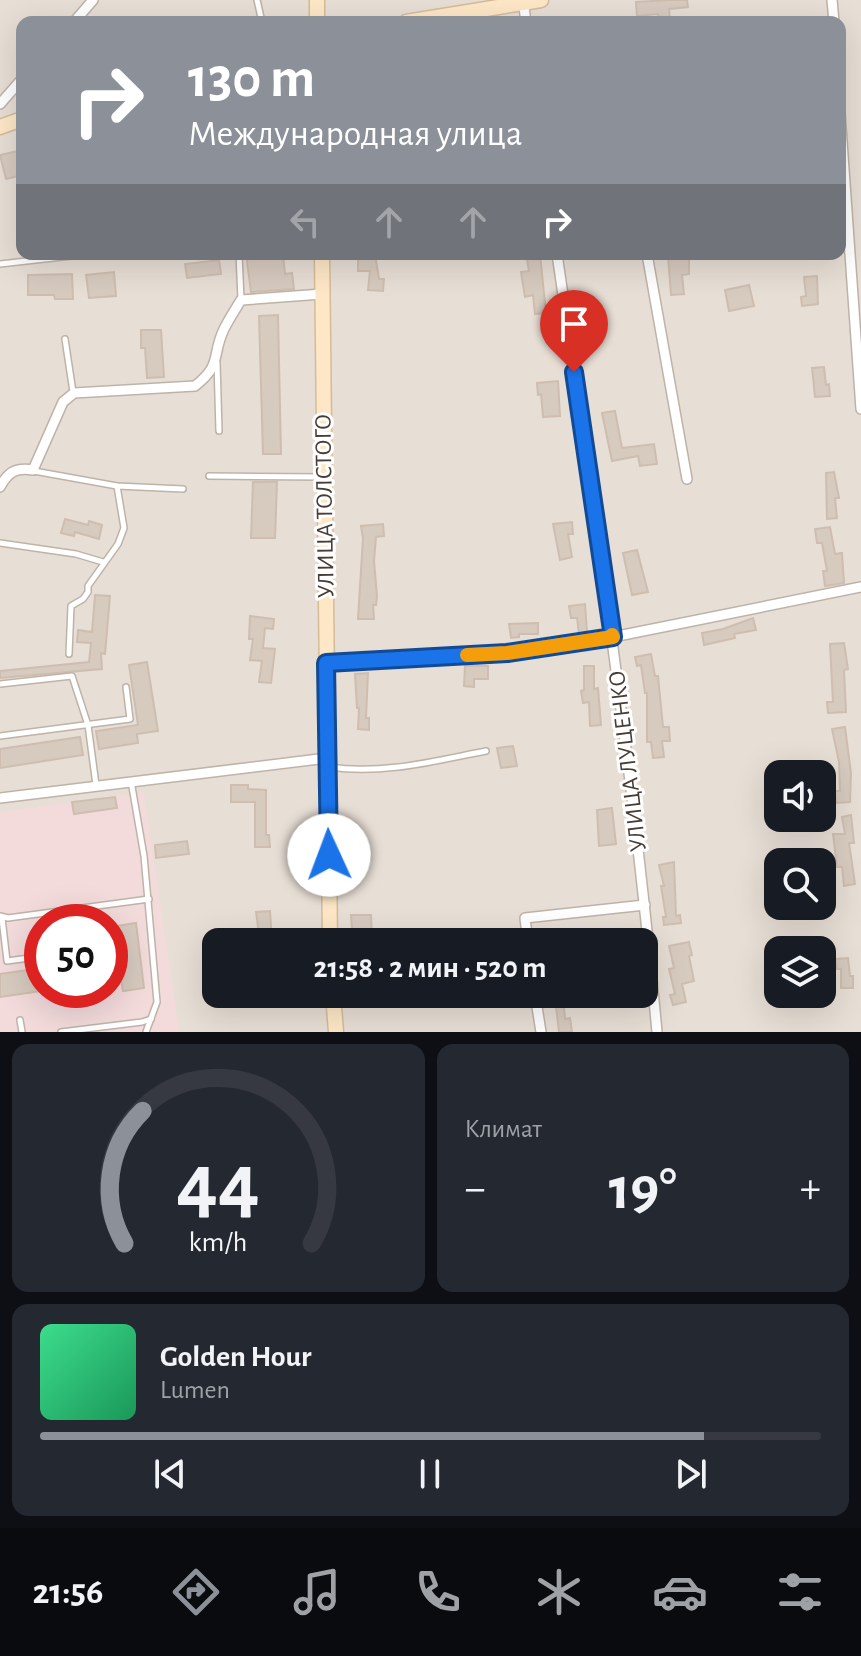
<!DOCTYPE html>
<html lang="ru">
<head>
<meta charset="utf-8">
<style>
	:root { --surface:#171b24; --page:#242831; --text:#f1f3f6; --muted:#9ea1a6; --line:#363941; --accent:#8c9099 }
	body { margin:0; font-family:"Alegreya Sans",sans-serif; background:var(--page); color:var(--text); height:100vh; display:flex; flex-direction:column; font-size:30px; white-space:nowrap }
	* { box-sizing:border-box; margin:0 }
	p { font-size:26px; color:var(--muted) }
	.icon { flex:none; width:44px; height:44px; fill:none; stroke:currentColor; stroke-width:2; stroke-linecap:round; stroke-linejoin:round }
	.map { position:relative; height:1032px; overflow:hidden }
	.drawer { display:flex; flex-direction:column; gap:12px; padding:12px; background:#0d0f14; flex:1 }
	.drawer>* { flex:none }
	.guide { position:absolute; left:16px; top:16px; width:830px; height:244px; border-radius:16px; box-shadow:0 8px 32px #0002; background:#8c9099; color:#fff; overflow:hidden }
	.fabs { position:absolute; left:764px; top:760px; display:grid; gap:16px }
	.fabs a { display:grid; place-items:center; width:72px; height:72px; border-radius:16px; background:var(--surface); box-shadow:0 8px 32px #0002; font-size:40px }
	.speed { position:absolute; left:24px; top:904px; display:flex; gap:16px; font-size:40px; font-weight:700; text-align:center }
	.speed>* { display:grid; place-content:center; width:104px; height:104px; border-radius:50%; background:var(--surface); box-shadow:0 8px 32px #0002; line-height:1 }
	.speed .limit { border:12px solid #d22; background:#fff; color:#111 }
	.pin { position:absolute; display:grid; place-items:center; width:68px; height:68px; color:#fff; margin:-82px -34px; border-radius:50% 50% 50% 0; rotate:-45deg; box-shadow:0 0 8px #0007 }
	.pin .icon { rotate:45deg }
	.me { position:absolute; width:88px; margin:-44px; rotate:358deg; stroke-linejoin:round; filter:drop-shadow(0 0 6px #0008) }
	.turn { display:flex; align-items:center; gap:28px; height:168px; padding:0 40px; font-size:36px }
	.turn .icon { width:104px; height:104px; stroke-width:2.5 }
	.turn b { display:block; font-size:56px; line-height:68px }
	.lanes { display:flex; align-items:center; height:76px; padding:0 40px; background:#0003; justify-content:center; gap:40px; direction:ltr }
	.lanes .off { opacity:.35 }
	.big { font-size:60px; font-weight:700; line-height:1.1 }
	.drawer .card { flex:1; display:flex; flex-direction:column; justify-content:center; gap:12px; min-width:0; padding:0 28px; border-radius:16px; background:var(--page) }
	.drawer .dial { align-items:center; gap:0 }
	.dial svg { height:208px; overflow:visible; fill:none; stroke:var(--line); stroke-width:7; stroke-linecap:round; text-anchor:middle }
	.dial text { fill:var(--text); stroke:none }
	.song { display:flex; align-items:center; gap:24px }
	.cover { width:96px; height:96px; border-radius:12px; background:linear-gradient(135deg,hsl(150 70% 55%),hsl(150 70% 35%)) }
	.played { height:8px; border-radius:4px; background:linear-gradient(90deg,var(--accent) 85%,var(--line) 85%) }
	.keys { display:flex; justify-content:space-around; direction:ltr }
	.heat { display:flex; justify-content:space-between; align-items:center; font-size:44px; direction:ltr }
	.drawer .tiles { flex:1; display:grid; gap:12px; grid-template-columns:1fr 1fr }
	.card:last-child { grid-column:span 2 }
	.trip { position:absolute; left:202px; top:928px; width:456px; height:80px; border-radius:16px; background:var(--surface); box-shadow:0 8px 32px #0002; font-weight:700; line-height:80px; text-align:center }
	.dock { display:flex; height:128px; justify-content:space-around; align-items:center; background:#090b0e; color:var(--muted) }
	.dock .icon { width:56px; height:56px }
	.dock .current { color:var(--accent) }
	.dock b { font-size:36px; color:var(--text) }
	.map>svg:first-child { display:block }
</style>
</head>
<body>
<div class="map">
<svg width="861" height="1032" viewBox="0 0 861 1032">
	<rect width="100%" height="100%" fill="#f3ede7"/>
	<path fill="#e7ded5" fill-rule="evenodd" d="M 0,0 L 861,0 L 861,1032 L 0,1032 ZM 22,22 L 840,22 L 840,254 L 22,254 ZM 778,774 L 822,774 L 822,818 L 778,818 ZM 778,862 L 822,862 L 822,906 L 778,906 ZM 42,922 L 110,922 L 110,990 L 42,990 ZM 216,942 L 644,942 L 644,994 L 216,994 ZM 778,950 L 822,950 L 822,994 L 778,994 Z"/>
	<path fill="#f3dadb" fill-rule="evenodd" d="M 144,792 L 179,1032 L 0,1032 L 0,812 ZM 42,922 L 110,922 L 110,990 L 42,990 Z"/>
	<g fill="#d7cabf" stroke="#cfbeaf" stroke-width="2">
		<polygon points="669,0 687,0 688,7 669,9 670,20 659,21 658,14 637,16 636,2"/>
		<polygon points="22,150 22,175 6,179 0,155"/>
		<polygon points="246,254 283,254 285,274 292,273 294,289 251,292"/>
		<polygon points="358,254 375,254 379,279 384,279 383,291 368,290 370,271 358,271"/>
		<polygon points="526,254 540,254 546,313 535,314 533,295 525,297 521,272 529,271"/>
		<polygon points="689,255 689,274 682,275 684,294 671,295 668,256"/>
		<polygon points="219,260 221,274 187,278 185,264"/>
		<polygon points="114,272 116,296 89,298 86,275"/>
		<polygon points="72,274 73,299 55,299 54,295 28,295 28,275"/>
		<polygon points="817,276 818,304 802,306 801,297 806,296 804,277"/>
		<polygon points="749,285 754,306 729,311 725,290"/>
		<polygon points="278,315 281,454 263,454 259,316"/>
		<polygon points="141,330 161,330 164,377 147,378 145,348 141,348"/>
		<polygon points="824,367 826,385 829,384 830,396 815,397 812,368"/>
		<polygon points="558,381 560,416 543,417 541,394 538,395 537,383"/>
		<polygon points="615,411 622,448 654,444 657,464 640,466 638,456 612,461 602,413"/>
		<polygon points="834,472 839,498 835,498 837,518 827,519 826,473"/>
		<polygon points="253,482 277,482 275,538 251,538"/>
		<polygon points="65,519 88,525 89,521 102,525 99,539 75,532 74,536 61,533"/>
		<polygon points="572,522 573,534 568,534 572,557 560,560 553,524"/>
		<polygon points="383,524 384,536 376,537 374,561 377,596 376,605 373,605 374,619 358,619 363,538 361,526"/>
		<polygon points="830,527 835,554 842,553 844,583 825,586 823,571 827,571 822,543 817,543 815,529"/>
		<polygon points="637,550 648,592 632,595 623,553"/>
		<polygon points="95,595 110,596 105,654 101,653 102,669 0,678 0,671 89,662 91,643 77,642 78,630 92,632"/>
		<polygon points="585,604 587,632 579,634 577,618 571,618 569,606"/>
		<polygon points="250,616 274,619 273,629 265,628 263,648 275,649 271,683 259,682 262,661 250,660 253,639 249,639"/>
		<polygon points="753,618 756,630 734,634 735,638 704,645 702,633 723,629"/>
		<polygon points="538,623 538,634 519,634 519,637 511,638 509,624"/>
		<polygon points="844,643 848,669 844,670 846,712 828,713 827,702 833,702 830,644"/>
		<polygon points="651,654 655,676 658,676 663,727 669,727 670,741 662,741 664,757 653,758 651,742 647,742 647,693 645,693 641,665 637,666 635,657"/>
		<polygon points="147,662 158,731 137,734 138,743 99,749 96,731 138,725 129,665"/>
		<polygon points="465,666 488,666 488,679 474,679 474,687 464,686"/>
		<polygon points="584,666 594,666 594,689 598,688 601,725 590,726 589,702 583,703 581,691 584,690"/>
		<polygon points="368,673 366,718 369,718 369,730 358,729 359,708 357,708 355,674"/>
		<polygon points="845,727 851,773 850,802 836,803 835,791 840,791 839,762 832,729"/>
		<polygon points="80,737 83,755 0,768 0,749"/>
		<polygon points="513,746 517,766 501,768 497,748"/>
		<polygon points="231,785 248,785 248,789 266,790 266,835 269,835 270,847 255,847 255,802 231,802"/>
		<polygon points="115,797 117,808 74,814 72,802"/>
		<polygon points="612,808 616,844 599,846 597,810"/>
		<polygon points="851,815 854,843 849,843 855,884 844,886 842,867 837,867 833,834 845,834 842,817"/>
		<polygon points="187,841 189,854 156,858 155,845"/>
		<polygon points="674,862 676,916 680,915 681,923 664,925 663,917 666,917 661,886 664,886 659,865"/>
		<polygon points="270,911 272,941 260,942 256,912"/>
		<polygon points="351,915 371,915 372,942 353,942"/>
		<polygon points="136,923 144,988 123,991 121,980 110,982 110,958 119,957 117,941 110,942 110,927"/>
		<polygon points="689,942 692,955 689,956 694,981 682,984 686,1002 673,1005 670,995 675,994 669,969 674,968 669,946"/>
		<polygon points="848,958 850,976 853,976 853,988 841,988 841,969 837,969 836,959"/>
		<polygon points="42,968 42,991 0,997 0,974"/>
		<polygon points="546,994 563,994 565,1019 570,1018 572,1032 559,1032 556,1006 547,1007"/>
	</g>
	<g fill="none" stroke-linecap="round" stroke-linejoin="round">
		<defs>
			<g id="lane">
				<polyline points="257,0 262,22"/>
				<polyline points="239,254 241,299"/>
				<polyline points="0,264 89,254"/>
				<polyline points="65,339 73,392"/>
				<polyline points="217,362 219,431"/>
				<polyline points="34,471 117,486 183,489"/>
				<polyline points="209,476 324,477"/>
				<polyline points="0,543 76,554 103,562"/>
				<polyline points="69,654 71,606 83,599 88,592 88,586 118,544 124,528 117,486"/>
				<polyline points="0,684 72,676 88,725 96,785"/>
				<polyline points="0,736 130,719 126,687"/>
				<path d="M 329,767 C 383,775 434,761 486,751"/>
				<polyline points="131,781 144,856 157,1002 146,1032"/>
				<polyline points="0,916 8,918 149,899"/>
				<polyline points="2,918 7,961 37,957 42,952"/>
				<polyline points="71,922 84,908"/>
				<polyline points="20,1020 22,1032"/>
				<polyline points="61,1032 142,1022 151,1019"/>
			</g>
			<g id="street">
				<polyline points="523,0 526,22"/>
				<polyline points="832,0 834,22"/>
				<polyline points="74,22 93,0"/>
				<polyline points="0,104 22,79"/>
				<polyline points="840,113 861,409"/>
				<path d="M 557,254 C 595,513 633,771 657,1032"/>
				<polyline points="647,254 687,479"/>
				<path d="M 0,487 C 8,472 16,467 33,470 L 63,402 L 74,393 L 195,386 C 223,364 211,356 224,329 C 229,319 235,310 241,300 L 322,294"/>
				<polyline points="326,663 507,653 613,637 861,587"/>
				<polyline points="0,798 327,758"/>
				<polyline points="528,942 525,918 645,905"/>
				<polyline points="535,994 541,1032"/>
			</g>
			<g id="secondary">
				<polyline points="317,0 317,22"/>
				<polyline points="406,22 541,0"/>
				<polyline points="0,127 22,119"/>
				<polyline points="322,254 330,942"/>
				<polyline points="333,994 336,1032"/>
			</g>
		</defs>
		<use href="#lane" stroke="#beb3a9" stroke-width="8"/>
		<use href="#street" stroke="#beb3a9" stroke-width="12"/>
		<use href="#secondary" stroke="#d5bc99" stroke-width="17"/>
		<use href="#lane" stroke="#fff" stroke-width="5"/>
		<use href="#street" stroke="#fff" stroke-width="9"/>
		<use href="#secondary" stroke="#fde7c6" stroke-width="14"/>
	</g>
	<g fill="none" stroke-linecap="round" stroke-linejoin="round">
		<defs>
			<polyline id="route" points="329,855 326,663 507,653 613,637 574,372"/>
		</defs>
		<use href="#route" stroke="#114b97" stroke-width="20"/>
		<use href="#route" stroke="#1a73e8" stroke-width="14"/>
		<polyline stroke="#f59e0b" stroke-width="14" points="467,655 507,653 613,637 612,635"/>
	</g>
	<g text-anchor="middle" dominant-baseline="central" stroke-width="6" stroke-linejoin="round" paint-order="stroke">
		<g font-size="24" fill="#463d36" stroke="#fff">
			<text transform="translate(325 506) rotate(-91)">УЛИЦА ТОЛСТОГО</text>
			<text transform="translate(628 761) rotate(-97)">УЛИЦА ЛУЦЕНКО</text>
		</g>
	</g>
</svg>
<div class="fabs">
<a><svg class="icon" aria-label="sound" viewBox="0 0 24 24"><path d="M4 9h4l5-4v14l-5-4H4zM17 9q2 3 0 6"/></svg></a>
<a><svg class="icon" aria-label="search" viewBox="0 0 24 24"><circle cx="10" cy="10" r="6"/><path d="M15 15l6 6"/></svg></a>
<a><svg class="icon" aria-label="layers" viewBox="0 0 24 24"><path d="M12 4l9 5-9 5-9-5zM3 14l9 5 9-5"/></svg></a>
</div>
<div class="speed"><div class="limit">50</div></div>
<div class="pin" style="left:574px;top:372px;background:#d93025"><svg class="icon" aria-label="arrive" viewBox="0 0 24 24"><path d="M6 21V4h12l-3 4 3 4H6"/></svg></div>
<svg class="me" style="left:329px;top:855px" viewBox="-20 -20 40 40"><circle r="19" fill="#fff"/><path d="M0-13L10 11 0 6-10 11z" fill="#1a73e8"/></svg>
<div class="trip">21:58 · 2 мин · 520 m</div>
<div class="guide">
<div class="turn"><svg class="icon" aria-label="right" viewBox="0 0 24 24"><path d="M7 20v-9h11M14 6l5 5-5 5"/></svg><div><b>130 m</b>Международная улица</div></div>
<div class="lanes"><svg class="icon off" aria-label="left" viewBox="0 0 24 24"><path d="M17 20v-9H6M10 6l-5 5 5 5"/></svg><svg class="icon off" aria-label="ahead" viewBox="0 0 24 24"><path d="M12 20V5M6 11l6-6 6 6"/></svg><svg class="icon off" aria-label="ahead" viewBox="0 0 24 24"><path d="M12 20V5M6 11l6-6 6 6"/></svg><svg class="icon" aria-label="right" viewBox="0 0 24 24"><path d="M7 20v-9h11M14 6l5 5-5 5"/></svg></div>
</div>
</div>
<section class="drawer">
<div class="tiles">
<div class="card dial"><svg viewBox="0 0 100 80">
<path d="M14 69A42 42 0 1 1 86 69"/>
<path d="M14 69A42 42 0 0 1 21 18" stroke="#8c9099"/>
<text x="50" y="56" font-size="32" font-weight="700">44</text>
<text x="50" y="72" font-size="11">km/h</text>
</svg></div>
<div class="card"><p>Климат</p>
<div class="heat"><a>−</a><b class="big">19°</b><a>+</a></div>
</div>
<div class="card">
<div class="song"><i class="cover"></i><div><b>Golden Hour</b><p>Lumen</p></div></div>
<div class="played"></div>
<div class="keys"><svg class="icon" aria-label="previous" viewBox="0 0 24 24"><path d="M18 5L8 12l10 7zM5 5v14"/></svg><svg class="icon" aria-label="pause" viewBox="0 0 24 24"><path d="M8 5v14M16 5v14"/></svg><svg class="icon" aria-label="next" viewBox="0 0 24 24"><path d="M6 5l10 7-10 7zM19 5v14"/></svg></div>
</div>
</div>
</section>
<nav class="dock">
<b>21:56</b>
<svg class="icon current" aria-label="directions" viewBox="0 0 24 24"><path d="M12 3l9 9-9 9-9-9zM9 14v-3h6M13 9l2 2-2 2"/></svg>
<svg class="icon" aria-label="music" viewBox="0 0 24 24"><path d="M9 18V5l10-2v13"/><circle cx="6" cy="18" r="3"/><circle cx="16" cy="16" r="3"/></svg>
<svg class="icon" aria-label="phone" viewBox="0 0 24 24"><path d="M5 4h4l2 5-3 2q2 4 5 5l2-3 5 2v4C11 20 4 13 5 4z"/></svg>
<svg class="icon" aria-label="climate" viewBox="0 0 24 24"><path d="M12 3v18M4 7l16 10M4 17L20 7"/></svg>
<svg class="icon" aria-label="car" viewBox="0 0 24 24"><path d="M5 17H2v-5l4-1 3-4h7l3 4 3 1v5h-3M9 17h6M6 11h13"/><circle cx="7" cy="17" r="2"/><circle cx="17" cy="17" r="2"/></svg>
<svg class="icon" aria-label="filters" viewBox="0 0 24 24"><path d="M4 7h16M4 17h16"/><circle cx="9" cy="7" r="2"/><circle cx="15" cy="17" r="2"/></svg>
</nav>
</body>
</html>
